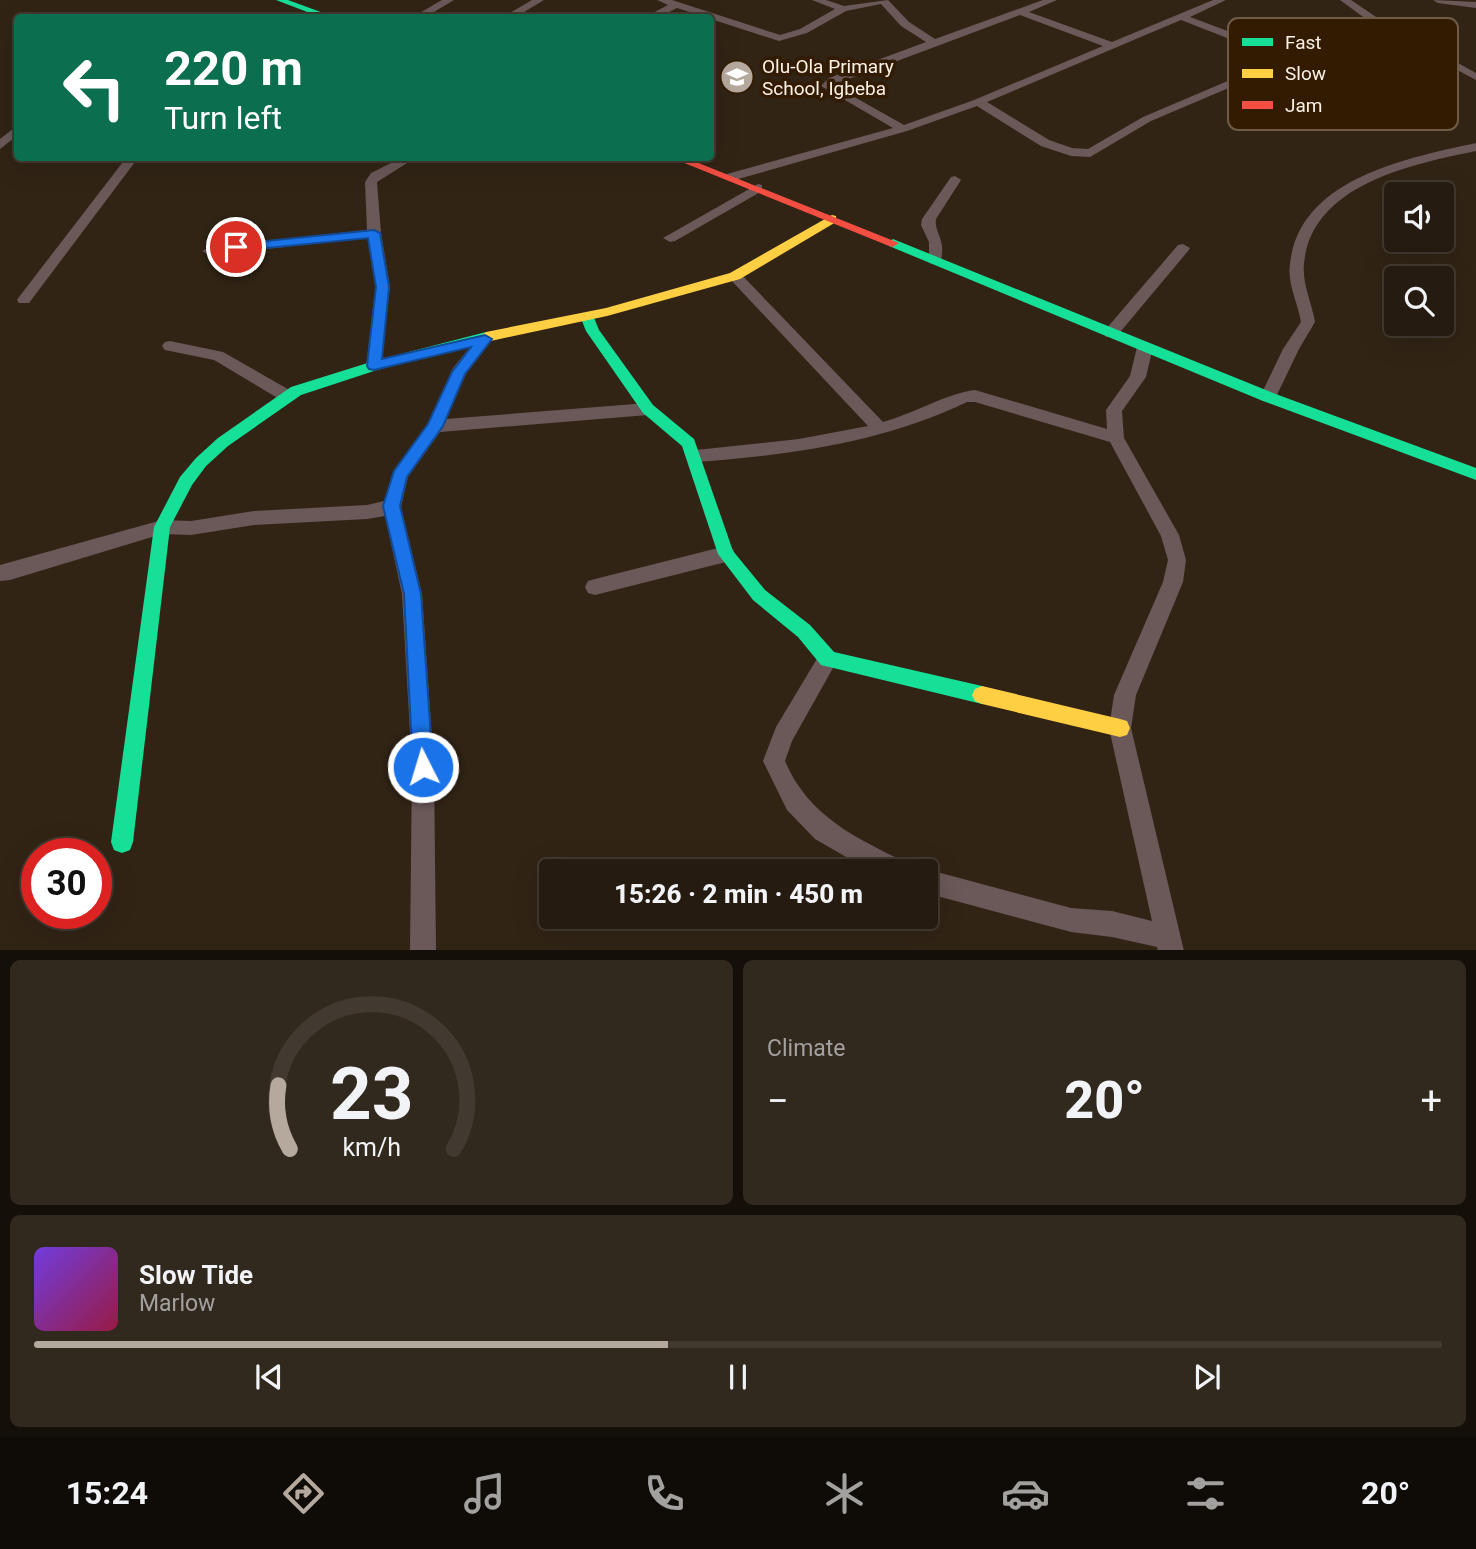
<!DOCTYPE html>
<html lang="en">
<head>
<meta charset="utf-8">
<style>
	:root { --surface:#251b10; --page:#31281e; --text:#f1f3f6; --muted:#a3a19f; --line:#423930; --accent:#b5a99e }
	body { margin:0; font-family:Roboto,sans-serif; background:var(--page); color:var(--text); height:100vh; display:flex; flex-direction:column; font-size:26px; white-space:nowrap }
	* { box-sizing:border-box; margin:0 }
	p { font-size:23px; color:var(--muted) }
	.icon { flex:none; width:38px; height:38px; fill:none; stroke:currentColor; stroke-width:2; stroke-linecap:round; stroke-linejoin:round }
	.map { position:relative; height:950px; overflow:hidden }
	.panel { display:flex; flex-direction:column; gap:10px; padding:10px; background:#140f09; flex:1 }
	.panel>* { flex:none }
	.hud { position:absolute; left:14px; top:14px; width:700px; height:147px; border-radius:7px; box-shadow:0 7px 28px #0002,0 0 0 2px var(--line); background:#0b6e4f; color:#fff; overflow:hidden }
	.buttons { position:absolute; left:1384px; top:182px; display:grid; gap:14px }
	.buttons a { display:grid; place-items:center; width:70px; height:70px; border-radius:7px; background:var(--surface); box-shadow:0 7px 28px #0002,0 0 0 2px var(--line); font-size:35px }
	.speed { position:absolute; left:21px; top:838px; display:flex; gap:14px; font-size:35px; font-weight:700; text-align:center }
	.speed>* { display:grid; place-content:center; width:91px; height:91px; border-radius:50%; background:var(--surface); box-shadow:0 7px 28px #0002,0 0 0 2px var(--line); line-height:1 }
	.speed .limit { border:10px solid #d22; background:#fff; color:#111 }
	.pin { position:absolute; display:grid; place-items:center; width:60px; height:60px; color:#fff; margin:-30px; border:4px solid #fff; border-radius:50%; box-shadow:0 2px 7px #0007 }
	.me { position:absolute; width:77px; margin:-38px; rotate:355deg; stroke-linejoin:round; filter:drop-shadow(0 0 5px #0008) }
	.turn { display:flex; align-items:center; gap:24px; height:147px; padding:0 35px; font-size:32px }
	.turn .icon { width:91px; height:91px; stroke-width:2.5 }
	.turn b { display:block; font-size:49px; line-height:60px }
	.big { font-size:52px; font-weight:800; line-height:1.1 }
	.panel .card { flex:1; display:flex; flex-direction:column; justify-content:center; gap:10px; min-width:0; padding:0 24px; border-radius:10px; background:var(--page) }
	.panel .dial { align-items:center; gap:0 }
	.dial svg { height:182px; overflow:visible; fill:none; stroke:var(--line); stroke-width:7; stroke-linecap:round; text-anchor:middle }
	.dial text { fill:var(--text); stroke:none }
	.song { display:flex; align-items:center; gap:21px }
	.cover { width:84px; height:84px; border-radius:10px; background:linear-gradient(135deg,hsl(260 70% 55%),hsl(340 70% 35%)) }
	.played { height:7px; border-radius:4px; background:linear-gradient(90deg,var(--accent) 45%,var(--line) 45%) }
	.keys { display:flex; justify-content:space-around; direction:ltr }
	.heat { display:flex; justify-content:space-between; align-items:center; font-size:38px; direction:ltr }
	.panel .tiles { flex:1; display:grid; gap:10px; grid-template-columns:1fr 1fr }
	.card:last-child { grid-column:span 2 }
	.trip { position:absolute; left:539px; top:859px; width:399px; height:70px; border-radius:7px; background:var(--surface); box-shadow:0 7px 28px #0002,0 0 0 2px var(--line); font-weight:800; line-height:70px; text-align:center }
	.menu { display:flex; height:112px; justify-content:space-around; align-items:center; background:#0f0b06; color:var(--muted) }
	.menu .icon { width:49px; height:49px }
	.menu .current { color:var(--accent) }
	.menu b { font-size:32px; color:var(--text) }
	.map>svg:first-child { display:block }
</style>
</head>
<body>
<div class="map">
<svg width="1476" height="951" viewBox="0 0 1476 951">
	<rect width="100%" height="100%" fill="#312415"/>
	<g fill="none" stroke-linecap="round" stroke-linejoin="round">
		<g fill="#6b5859" fill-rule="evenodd">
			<polygon points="442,0 454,0 424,18 411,18"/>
			<polygon points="532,0 544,0 514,18 501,18"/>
			<path d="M 657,0 L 672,0 L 780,35 L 800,29 L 835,9 L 812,0 L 826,0 L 844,6 L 888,0 L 909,22 L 935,39 L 1043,0 L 1057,0 L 1029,12 L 1112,42 L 1213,0 L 1226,0 L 1190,17 L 1284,52 L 1370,22 L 1340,0 L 1351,0 L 1382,21 L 1476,73 L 1476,80 L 1377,27 L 1288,58 L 1271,70 L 1151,121 L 1090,157 L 1071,156 L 1041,146 L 977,106 L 907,131 L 731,181 L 727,180 L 727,174 L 893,128 L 821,86 L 829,78 L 926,42 L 901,26 L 881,4 L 846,11 L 807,33 L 779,41 L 677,8 L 657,18 L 643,18 L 668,5 ZM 1020,15 L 1103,46 L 974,100 L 904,125 L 833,85 ZM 1181,20 L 1276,57 L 1263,66 L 1143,117 L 1088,149 L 1072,148 L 1049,140 L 987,102 Z"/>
			<polygon points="1433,0 1476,2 1476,8 1438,3"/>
			<polygon points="18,125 18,135 0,149 0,139"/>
			<path d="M 1476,143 L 1476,151 C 1413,164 1311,184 1304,264 C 1302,284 1312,303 1315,322 L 1299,349 L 1274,401 L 1262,401 L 1260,397 L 1283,349 L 1301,322 C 1298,303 1287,284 1290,264 C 1299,178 1408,158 1476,143 Z"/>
			<polygon points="126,158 138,158 29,303 19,303 17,300 19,297"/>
			<polygon points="401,158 415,158 377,182 381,233 390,287 380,370 368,370 366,366 376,287 368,238 209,255 202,251 209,247 367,230 365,182 371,173"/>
			<path d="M 955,176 L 961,180 L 936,219 C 934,233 946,238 941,260 L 934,264 L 929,263 L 929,242 L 921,225 L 922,219 L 951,177 Z"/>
			<polygon points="758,184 762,185 762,191 675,241 670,242 663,238"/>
			<polygon points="1183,244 1190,248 1188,251 1116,337 1106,337 1103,333 1106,329 1178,245"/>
			<path d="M 735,272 L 740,273 L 883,422 C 913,414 947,393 975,390 L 1107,429 L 1106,410 L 1130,376 L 1137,347 L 1140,343 L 1150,343 L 1153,347 L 1146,377 L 1122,411 L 1124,438 L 1179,535 L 1186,560 L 1183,582 L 1136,695 L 1131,728 L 1184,951 L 1158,951 L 1157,947 L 1112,937 L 1071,932 L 926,893 L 926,872 L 920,872 L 926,869 L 1071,908 L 1112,911 L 1152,921 L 1109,728 L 1114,695 L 1163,582 L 1168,560 L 1161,536 L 1110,442 L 975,402 L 967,402 C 881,443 790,455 696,462 L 690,461 L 687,456 L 690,451 L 696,450 L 799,439 L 868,426 L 730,279 L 728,276 Z"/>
			<polygon points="485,334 493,339 466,374 446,419 648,403 656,409 648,415 440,432 408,477 401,507 422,594 434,767 436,951 410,951 412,767 402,594 385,516 367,519 254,525 191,535 162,534 10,580 0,581 0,565 162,520 191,521 254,511 367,505 384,501 394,470 428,423 453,368 480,335"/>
			<polygon points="170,341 223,352 293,392 295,396 293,400 281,400 214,360 165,350 162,346 165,342"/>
			<polygon points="726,546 733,549 735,554 733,559 726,562 595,595 588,593 585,587 588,581 595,579"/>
			<path d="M 828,650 L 835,652 L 838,659 L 792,741 L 785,761 C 808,816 856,838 907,863 L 910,872 L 872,872 L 815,839 L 787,810 L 763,761 L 776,727 L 821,652 Z"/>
		</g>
		<g fill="#16e098" fill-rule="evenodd">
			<polygon points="276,0 288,0 337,18 323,18"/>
			<polygon points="893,239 1273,393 1476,468 1476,480 1263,401 889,246 887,243"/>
			<polygon points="587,312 592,313 599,330 653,405 694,439 733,551 765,590 810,625 834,652 982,686 989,689 992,695 989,701 982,704 821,665 798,637 753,600 718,554 682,446 643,413 586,331 580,316"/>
			<polygon points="486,332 493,337 491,340 377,370 301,395 228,446 206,466 192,485 170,527 133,842 130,850 122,853 114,850 111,842 154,527 180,477 196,458 218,438 291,387 374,361"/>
		</g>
		<g fill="#ffcf43" fill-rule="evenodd">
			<polygon points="832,215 836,216 836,222 740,279 607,316 486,342 479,337 486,332 606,308 730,273"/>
			<polygon points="982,686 1120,719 1127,721 1130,728 1127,735 1120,737 982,704 975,701 972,695 975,689"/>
		</g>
		<polygon fill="#f24e42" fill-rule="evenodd" points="672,158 686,158 899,243 893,247 889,246"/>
	</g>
	<polygon fill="#1a73e8" stroke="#114b97" stroke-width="2" points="374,230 380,233 389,287 382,359 485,335 492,339 465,374 443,426 407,477 400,506 421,594 433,767 430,774 423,777 416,774 413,767 404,594 383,506 394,471 428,424 452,372 471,347 374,370 369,369 367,366 376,287 368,238 236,251 230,247 236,244"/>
	<defs>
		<symbol id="school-disc" viewBox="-11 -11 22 22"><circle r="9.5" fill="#b5a99e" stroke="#321b01"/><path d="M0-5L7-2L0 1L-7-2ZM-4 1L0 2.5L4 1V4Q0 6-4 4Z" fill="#fff"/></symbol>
	</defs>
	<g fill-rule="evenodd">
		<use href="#school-disc" x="718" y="58" width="38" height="38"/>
	</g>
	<g text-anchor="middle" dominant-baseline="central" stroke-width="7" stroke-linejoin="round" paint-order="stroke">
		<g font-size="19" fill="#fcf1e7" stroke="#321b01" text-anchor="start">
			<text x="762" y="66">Olu-Ola Primary<tspan x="762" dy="22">School, Igbeba</tspan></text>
		</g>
	</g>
	<rect x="1228" y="18" width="230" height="112" rx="10" fill="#321b01" stroke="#6f5b46" stroke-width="2"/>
	<rect x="1242" y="38" width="31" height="8" fill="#16e098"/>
	<rect x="1242" y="69" width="31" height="9" fill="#ffcf43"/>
	<rect x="1242" y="101" width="31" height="8" fill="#f24e42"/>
	<g font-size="19" fill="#fcf1e7">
		<text x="1285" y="49">Fast</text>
		<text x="1285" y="80">Slow</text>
		<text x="1285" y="112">Jam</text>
	</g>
</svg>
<div class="buttons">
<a><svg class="icon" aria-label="sound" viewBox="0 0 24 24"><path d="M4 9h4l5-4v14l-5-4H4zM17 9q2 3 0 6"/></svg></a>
<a><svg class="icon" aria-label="search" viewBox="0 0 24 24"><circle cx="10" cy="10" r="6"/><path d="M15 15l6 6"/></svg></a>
</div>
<div class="speed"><div class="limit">30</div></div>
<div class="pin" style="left:236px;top:247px;background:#d93025"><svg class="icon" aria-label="arrive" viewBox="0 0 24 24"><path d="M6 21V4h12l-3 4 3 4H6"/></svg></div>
<svg class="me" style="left:423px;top:767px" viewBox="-20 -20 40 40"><circle r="17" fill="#1a73e8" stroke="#fff" stroke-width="3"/><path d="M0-11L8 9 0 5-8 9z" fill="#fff"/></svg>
<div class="trip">15:26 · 2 min · 450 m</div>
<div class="hud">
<div class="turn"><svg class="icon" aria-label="left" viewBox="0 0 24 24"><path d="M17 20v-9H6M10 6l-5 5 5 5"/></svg><div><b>220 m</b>Turn left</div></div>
</div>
</div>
<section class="panel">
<div class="tiles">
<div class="card dial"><svg viewBox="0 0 100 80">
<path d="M14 69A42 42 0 1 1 86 69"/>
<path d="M14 69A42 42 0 0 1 9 41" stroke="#b5a99e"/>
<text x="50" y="56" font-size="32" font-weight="700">23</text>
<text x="50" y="72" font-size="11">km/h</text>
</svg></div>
<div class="card"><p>Climate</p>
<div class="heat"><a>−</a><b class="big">20°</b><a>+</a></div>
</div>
<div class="card">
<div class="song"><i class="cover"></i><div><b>Slow Tide</b><p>Marlow</p></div></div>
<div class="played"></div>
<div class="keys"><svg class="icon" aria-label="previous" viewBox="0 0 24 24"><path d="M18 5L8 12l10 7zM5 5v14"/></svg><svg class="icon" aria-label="pause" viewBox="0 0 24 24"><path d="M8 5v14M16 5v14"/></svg><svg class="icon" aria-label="next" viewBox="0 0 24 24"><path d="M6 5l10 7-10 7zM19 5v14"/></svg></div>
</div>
</div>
</section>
<nav class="menu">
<b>15:24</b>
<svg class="icon current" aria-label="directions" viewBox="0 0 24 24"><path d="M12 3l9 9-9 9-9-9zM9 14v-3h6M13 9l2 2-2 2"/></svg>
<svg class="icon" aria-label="music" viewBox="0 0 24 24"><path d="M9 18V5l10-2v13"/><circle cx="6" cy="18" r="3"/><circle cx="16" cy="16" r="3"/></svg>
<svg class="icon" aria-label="phone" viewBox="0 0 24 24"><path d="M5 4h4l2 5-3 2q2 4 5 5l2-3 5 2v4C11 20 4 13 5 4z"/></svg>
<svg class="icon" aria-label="climate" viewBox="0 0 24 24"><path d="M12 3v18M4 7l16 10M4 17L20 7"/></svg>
<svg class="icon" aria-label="car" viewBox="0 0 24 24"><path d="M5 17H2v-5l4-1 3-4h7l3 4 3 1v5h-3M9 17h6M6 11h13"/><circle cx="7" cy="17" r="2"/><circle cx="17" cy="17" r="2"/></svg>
<svg class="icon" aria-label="filters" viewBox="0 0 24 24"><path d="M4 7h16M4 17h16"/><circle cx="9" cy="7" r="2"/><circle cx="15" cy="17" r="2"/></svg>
<b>20°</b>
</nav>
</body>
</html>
